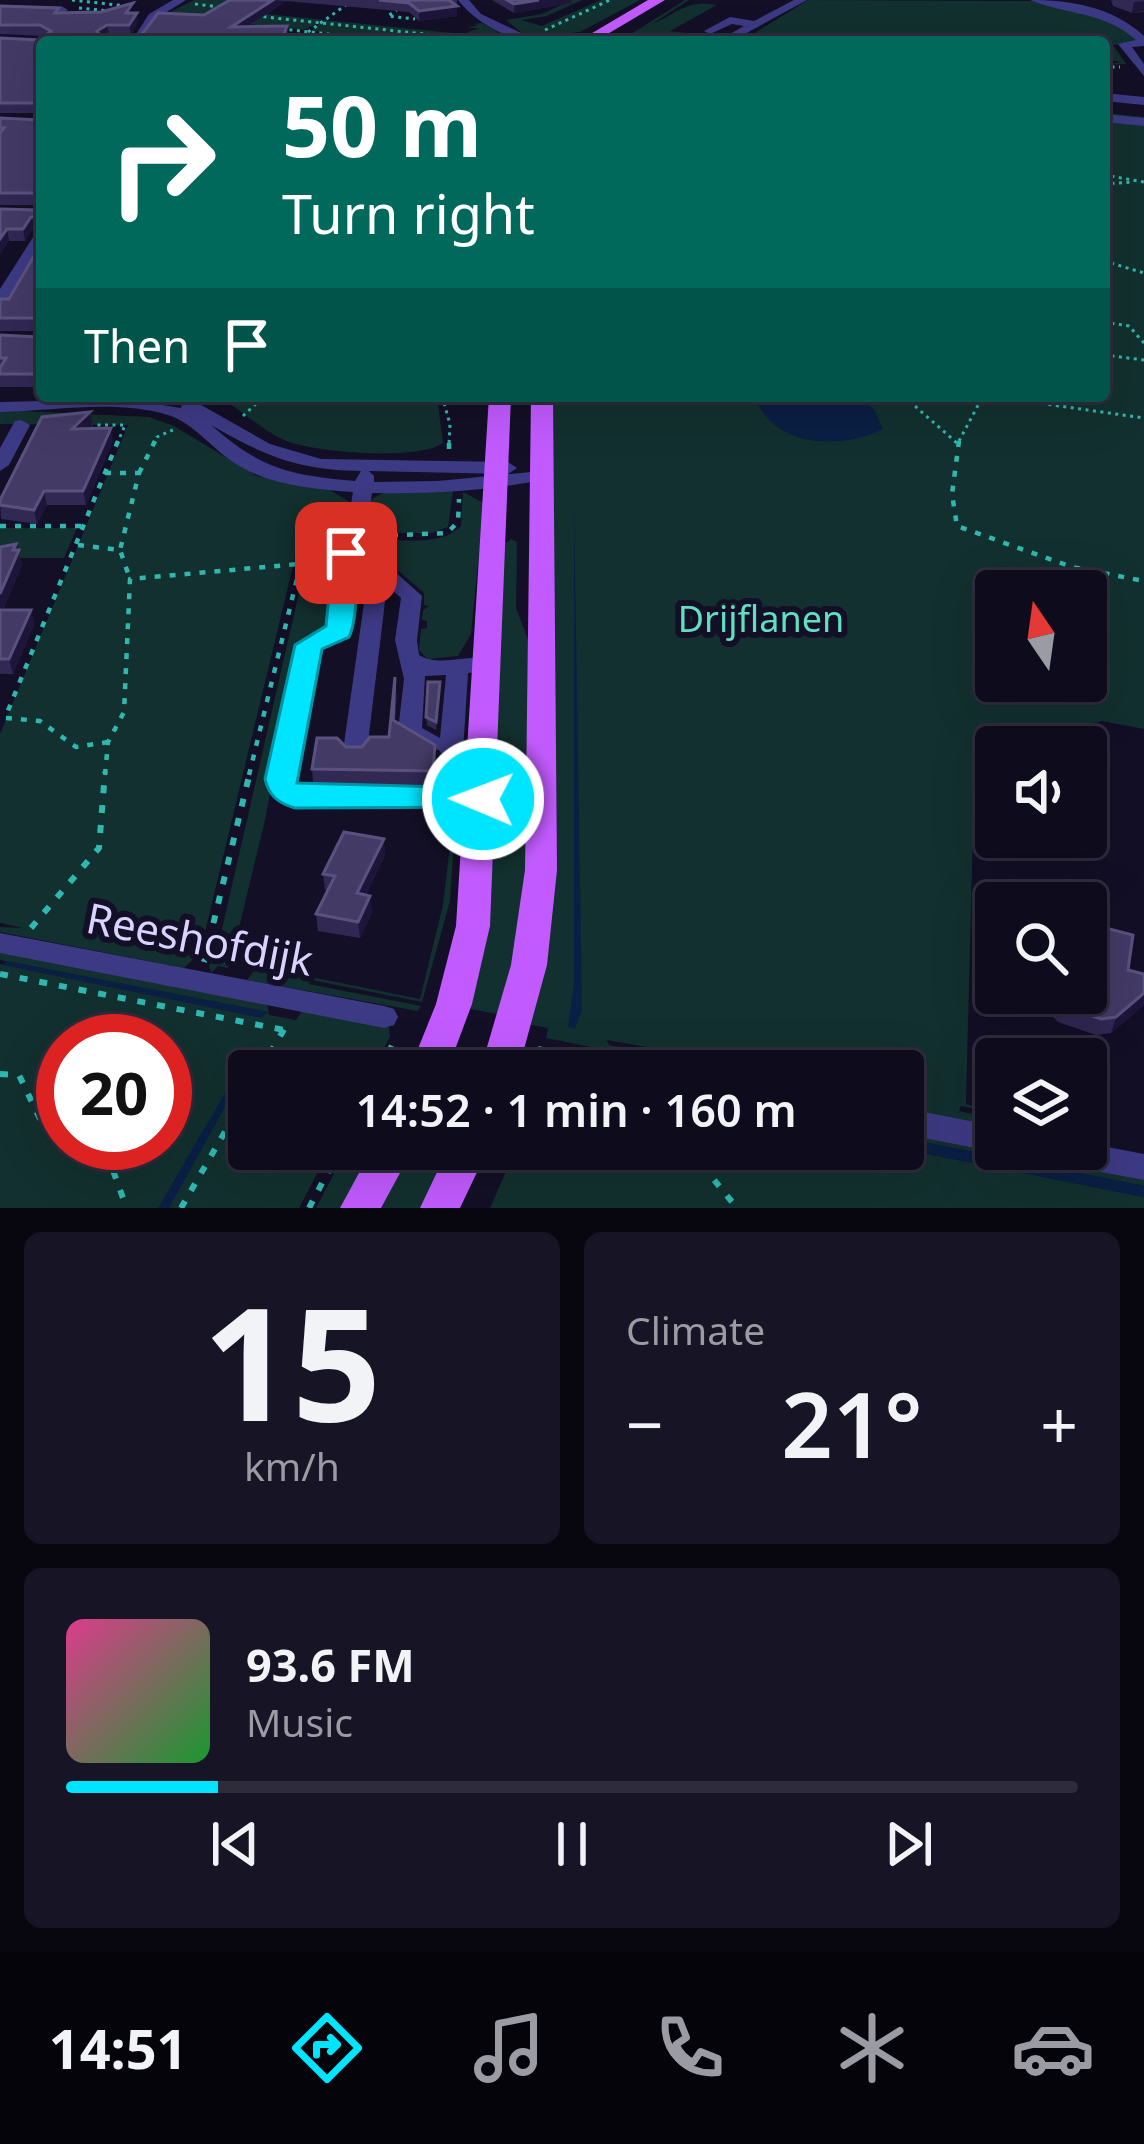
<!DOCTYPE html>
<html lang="en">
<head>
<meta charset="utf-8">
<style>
	:root { --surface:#0e0b1c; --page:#171425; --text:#f1f3f6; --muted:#9b9ba3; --line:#2e2b3b; --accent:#00e5ff }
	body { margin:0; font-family:"Noto Sans",sans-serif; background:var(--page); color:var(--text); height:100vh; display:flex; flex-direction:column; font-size:45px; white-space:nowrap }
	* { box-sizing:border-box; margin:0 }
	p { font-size:39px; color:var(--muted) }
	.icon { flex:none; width:66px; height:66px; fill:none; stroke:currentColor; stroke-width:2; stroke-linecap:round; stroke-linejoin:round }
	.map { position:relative; height:1208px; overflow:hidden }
	.side { display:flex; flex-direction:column; gap:24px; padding:24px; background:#08060f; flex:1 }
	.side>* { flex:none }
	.banner { position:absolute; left:36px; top:36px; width:1074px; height:366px; border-radius:12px; box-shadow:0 12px 48px #0002,0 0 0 3px var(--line); background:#00695c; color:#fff; overflow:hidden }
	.needle { width:78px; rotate:347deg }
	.buttons { position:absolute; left:975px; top:570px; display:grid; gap:24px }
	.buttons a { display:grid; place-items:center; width:132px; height:132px; border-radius:12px; background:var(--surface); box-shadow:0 12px 48px #0002,0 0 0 3px var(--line); font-size:60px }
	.speed { position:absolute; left:36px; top:1014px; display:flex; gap:24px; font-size:60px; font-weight:700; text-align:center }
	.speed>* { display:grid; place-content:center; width:156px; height:156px; border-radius:50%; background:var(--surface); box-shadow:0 12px 48px #0002,0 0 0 3px var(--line); line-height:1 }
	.speed .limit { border:18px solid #d22; background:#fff; color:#111 }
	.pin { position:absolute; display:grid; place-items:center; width:102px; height:102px; color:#fff; margin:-51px; border-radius:24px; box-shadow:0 6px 18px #0006 }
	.me { position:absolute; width:132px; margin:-66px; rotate:271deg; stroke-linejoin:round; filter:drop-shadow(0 0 9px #0008) }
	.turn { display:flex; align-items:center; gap:42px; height:252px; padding:0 48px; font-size:54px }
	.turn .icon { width:156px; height:156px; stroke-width:2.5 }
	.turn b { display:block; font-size:84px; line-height:102px }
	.then { display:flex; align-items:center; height:114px; padding:0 48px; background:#0003; gap:24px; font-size:45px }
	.big { font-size:90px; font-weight:600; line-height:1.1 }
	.side .widget { flex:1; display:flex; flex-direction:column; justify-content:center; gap:18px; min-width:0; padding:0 42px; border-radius:18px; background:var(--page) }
	.side .dial { align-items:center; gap:0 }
	.dial b { font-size:156px; line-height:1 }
	.song { display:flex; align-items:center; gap:36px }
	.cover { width:144px; height:144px; border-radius:18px; background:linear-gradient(135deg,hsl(330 70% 55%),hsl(130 70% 35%)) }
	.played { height:12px; border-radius:6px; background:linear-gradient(90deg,var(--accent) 15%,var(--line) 15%) }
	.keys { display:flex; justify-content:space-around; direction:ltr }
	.heat { display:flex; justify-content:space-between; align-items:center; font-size:66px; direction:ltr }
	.side .tiles { flex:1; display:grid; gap:24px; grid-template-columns:1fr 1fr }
	.widget:last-child { grid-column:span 2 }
	.trip { position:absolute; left:228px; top:1050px; width:696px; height:120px; border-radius:12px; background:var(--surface); box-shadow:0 12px 48px #0002,0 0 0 3px var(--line); font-weight:600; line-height:120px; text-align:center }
	.tabs { display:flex; height:192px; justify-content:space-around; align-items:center; background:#06040b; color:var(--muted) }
	.tabs .icon { width:84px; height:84px }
	.tabs .on { color:var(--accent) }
	.tabs b { font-size:54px; color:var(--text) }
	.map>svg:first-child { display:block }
</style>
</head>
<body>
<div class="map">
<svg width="1144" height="1208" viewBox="0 0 1144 1208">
	<rect width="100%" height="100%" fill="#130f26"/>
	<g fill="#12302f" fill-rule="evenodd">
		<polygon points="194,0 246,0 237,11 463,34 479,28 467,28 478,25 473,24 482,23 514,41 412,42 312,31 321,22 304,30 164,15"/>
		<polygon points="572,0 582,0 547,16 521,20 542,26 601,0 640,0 580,32 528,38 506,20 542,14"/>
		<path d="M 685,0 L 689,0 L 652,24 C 683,10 686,0 717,5 L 670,31 L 720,37 L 675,42 L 628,36 Z"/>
		<polygon points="808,0 1036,1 1117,23 1138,42 1113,45 1126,64 1104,65 1122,62 1104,59 1104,42 740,42"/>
		<path d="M 1104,113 L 1144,117 L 1144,729 L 1102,721 L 975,749 L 966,1104 L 996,1113 L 961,1106 L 959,1111 L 996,1119 L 996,1127 L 903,1109 L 903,1101 L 924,1105 L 927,1098 L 903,1094 L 903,1071 L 782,1071 L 607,1040 L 609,1045 L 745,1071 L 712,1071 L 546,1038 L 548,1028 L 526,1024 L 551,396 L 1104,396 ZM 996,591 L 1086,591 L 1086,681 L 996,681 Z"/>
		<path d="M 218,396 L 437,396 L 443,443 C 419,461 310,453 282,439 C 259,428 240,409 218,396 Z"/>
		<polygon points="0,410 149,417 174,426 257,476 330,490 348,501 348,513 320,516 347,515 345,533 312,536 297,549 200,953 184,968 0,932 0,927 23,928 0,923 0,734 128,425 0,424"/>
		<polygon points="387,491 453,491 448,527 432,533 363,533 370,500"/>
		<path d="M 463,492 L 484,503 L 471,634 L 458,656 L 428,659 L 419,650 L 421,629 L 427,628 L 427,621 L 422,620 L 423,610 L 429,606 L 424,605 L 424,593 L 363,540 C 392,537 439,549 461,526 Z"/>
		<polygon points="0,528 77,528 64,558 0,558"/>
		<polygon points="343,539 344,549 333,560 332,627 306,637 298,646 265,820 231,961 228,968 218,966 211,973 209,966 219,942 309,549 318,542"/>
		<polygon points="511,539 517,542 516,608 532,650 523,928 499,1014 470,1009 504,544"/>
		<polygon points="440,811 456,811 450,901 422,1002 312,980 309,984 421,1006 418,1011 247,980 257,966 420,999 443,905 454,812"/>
		<path d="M 0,951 L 267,1004 L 269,1015 L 296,1020 L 302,1011 L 389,1027 L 390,1037 L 372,1071 L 249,1071 L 249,1149 L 330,1149 L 299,1208 L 0,1208 L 0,964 L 266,1014 L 267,1012 L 0,960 ZM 63,1041 L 165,1041 L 165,1143 L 63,1143 Z"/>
		<polygon points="903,1130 1144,1177 1144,1186 903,1138"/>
		<polygon points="347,1149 379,1149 345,1208 316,1208"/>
		<polygon points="406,1149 455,1149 425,1208 374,1208"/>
		<polygon points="516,1149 903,1149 1144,1197 1144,1208 490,1208"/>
	</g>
	<g fill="#0a1f44">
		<path d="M 857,396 L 874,409 L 883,429 C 842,450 774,448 755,398 Z"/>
		<polygon points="574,507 582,1010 575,1029 568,1027 574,984"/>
		<polygon points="6,961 268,1012 261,1018 3,965"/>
		<polygon points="242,1064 249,1064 169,1208 158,1208"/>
		<polygon points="903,1138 1144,1186 1144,1197 903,1149"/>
	</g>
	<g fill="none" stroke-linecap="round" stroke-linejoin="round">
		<g stroke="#2fb8b0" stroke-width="3" stroke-dasharray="3 4.5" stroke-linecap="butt">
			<polyline points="72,0 126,6"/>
			<polyline points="195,4 219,7"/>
			<polyline points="79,8 110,11"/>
			<polyline points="398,9 388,16 415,19"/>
			<polyline points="256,16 490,41"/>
			<polyline points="282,29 402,42"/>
			<polyline points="545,30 610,0"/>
			<polyline points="308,32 353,0"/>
			<polyline points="630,42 659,42"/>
			<polyline points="1104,67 1120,67"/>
			<polyline points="1104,175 1144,182"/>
			<polyline points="1104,184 1134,182"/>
			<polyline points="1104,261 1144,273"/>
			<polyline points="1104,322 1129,326 1144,343"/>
			<polyline points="1104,355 1144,360"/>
			<polyline points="442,396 450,424 449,444"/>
			<polyline points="888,396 907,399 958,444"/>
			<polyline points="989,396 1144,418"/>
			<polyline points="911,399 977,396"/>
			<polyline points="243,416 264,396"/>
			<polyline points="90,425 125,425 117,444"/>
			<polyline points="959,441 983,396"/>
			<polyline points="153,444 157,437 175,429"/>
		</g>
		<g stroke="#2fb8b0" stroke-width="4.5" stroke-dasharray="6 9" stroke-linecap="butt">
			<polyline points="959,441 952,494 957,526 1072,567 1144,581"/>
			<polyline points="449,449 449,441"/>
			<polyline points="105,473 139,473 120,550"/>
			<polyline points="139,473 155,441"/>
			<polyline points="0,526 84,526"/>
			<polyline points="377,536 447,533 458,522 459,499"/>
			<polyline points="78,545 120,550 130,579"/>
			<polyline points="108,742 76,747 40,721 5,718 118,441"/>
			<polyline points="105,775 108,742 124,712 130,579 299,564"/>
			<polyline points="249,775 305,546 336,536"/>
		</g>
		<g stroke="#2fb8b0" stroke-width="6" stroke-dasharray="8 12" stroke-linecap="butt">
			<polyline points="31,928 99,848 105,772"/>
			<polyline points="204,962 250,772"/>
			<polyline points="0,974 284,1030"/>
			<polyline points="538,1049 567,1055"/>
			<polyline points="260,1071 290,1019"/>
			<polyline points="380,1071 396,1037"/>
			<polyline points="0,1074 19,1075 41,1121 63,1129"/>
			<polyline points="86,1143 111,1165 123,1198 118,1208"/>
			<polyline points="689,1149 737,1208"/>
			<polyline points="181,1208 249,1090"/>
			<polyline points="309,1208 340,1149"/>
		</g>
		<g fill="#3d3a85" fill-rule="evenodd">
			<polygon points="173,0 186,0 157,18 142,42 103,42 109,39 133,39 149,14"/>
			<path d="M 458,0 L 469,0 L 481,14 L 540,42 C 510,42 476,23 458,0 Z"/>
			<polygon points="794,0 807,0 730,42 716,42 744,26 732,24 710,34 704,31 730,17 754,21"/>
			<path d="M 1030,0 C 1071,0 1113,7 1144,36 L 1144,46 L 1132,47 L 1144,64 L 1144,76 L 1118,44 L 1136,40 C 1104,11 1066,15 1030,0 Z"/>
			<polygon points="0,7 63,7 68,10 63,13 0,13"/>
			<polygon points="1104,93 1144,97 1144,105 1104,101"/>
			<polygon points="1104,114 1144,118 1144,126 1104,122"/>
			<polygon points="42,230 42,246 6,305 0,307 0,289 37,231"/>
			<path d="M 126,399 L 181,408 L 182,401 L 194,401 L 270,444 L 321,459 L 508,462 L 517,468 L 508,474 L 369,471 L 374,476 L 374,482 L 438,481 L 551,470 L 553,474 L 551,478 C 492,491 431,494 372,493 L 364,544 L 422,596 L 417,640 L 419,655 C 444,670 477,648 499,664 L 496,669 L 468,673 L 463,752 L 495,799 L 492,805 L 295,805 L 274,795 L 268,779 L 298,645 L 329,627 L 333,560 L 344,545 L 353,492 C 315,489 269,485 236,464 C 212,449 195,424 168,415 C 116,399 53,411 0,412 L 0,402 ZM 211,425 C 264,456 299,470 361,471 L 355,481 C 289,475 261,469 211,425 ZM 356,557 L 369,568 L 343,751 L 347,756 L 363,756 L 367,751 L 387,585 L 401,598 L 395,640 L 404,679 L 398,731 L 426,749 L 439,750 L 464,790 L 300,789 L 292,779 L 319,649 L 347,636 L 353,621 ZM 446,675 L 440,738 L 422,728 L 425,676 Z"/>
			<polygon points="21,420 30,425 9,465 0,471 0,448 15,421"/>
			<polygon points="0,933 384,1006 394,1009 398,1017 394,1025 384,1028 0,953"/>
			<polygon points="590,1049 651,1063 656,1071 580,1069 576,1061 580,1053"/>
			<polygon points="903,1108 996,1126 996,1149 1004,1149 996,1152 903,1134"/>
			<polygon points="1086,1143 1144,1154 1144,1180 1048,1162 1037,1158 1033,1149 1086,1149"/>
		</g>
		<g fill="#c25bff" fill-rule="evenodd">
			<polygon points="648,0 665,0 594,42 577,42"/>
			<polygon points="489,396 511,396 490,926 472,1004 447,1071 409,1071 436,1004 456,926"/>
			<polygon points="531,396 553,396 557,870 547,965 518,1071 480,1071 511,965 525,870"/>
			<polygon points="372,1149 413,1149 381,1208 340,1208"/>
			<polygon points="448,1149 488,1149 460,1208 420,1208"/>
		</g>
	</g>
	<g fill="#312854">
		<polygon points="230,0 457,0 457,16 419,21 409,12 286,1 248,27 287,26 288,36 286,42 42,42 42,113 0,113 0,38 40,40 45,36 0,34 0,6 59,8 60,13 134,13 138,22 131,34 109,34 106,37 140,37 204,15"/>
		<polygon points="492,0 571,0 571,3 514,13"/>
		<polygon points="1111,0 1144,0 1144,12 1132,13 1113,6"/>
		<polygon points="42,114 42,227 33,229 25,241 9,241 0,209 40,210 42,205 0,205 0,118 40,120"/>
		<polygon points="42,242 42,387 0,387 0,335 39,337 41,331 0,331 0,299 9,299"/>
		<polygon points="90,412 93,426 90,428 113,441 86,505 47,505 37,524 1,519 0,500"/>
		<polygon points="16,544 22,565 3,610 31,610 34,625 13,674 0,674 0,547"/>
		<polygon points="984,649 1009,688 988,696 980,688"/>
		<polygon points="440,682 440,690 436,730 427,725 426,717"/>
		<polygon points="397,690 395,721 435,745 434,785 313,783 312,769 346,747 362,747 389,737"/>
		<polygon points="385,855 366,895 372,912 360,938 318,931 316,914 328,891 325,890 323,874"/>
		<polygon points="1098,926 1128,970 1144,974 1144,1005 1111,1033 1096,1035 1058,1022 1043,1006 1041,993 1086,993"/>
	</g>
	<g fill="#1d163a">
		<polygon points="273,0 286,1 232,37 231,27"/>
		<polygon points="539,0 571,0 571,3 514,13 514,4"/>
		<polygon points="1144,1 1144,11 1132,13 1134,2"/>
		<polygon points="457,6 457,16 419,21 419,11"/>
		<polygon points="137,13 138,22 131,34 129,25"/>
		<polygon points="107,25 109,34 99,41 97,31"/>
		<polygon points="42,215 42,227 33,229 25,241 23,229 31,217"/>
		<polygon points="7,229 9,241 0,255 0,239"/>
		<polygon points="90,412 93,426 74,442 72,429"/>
		<polygon points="111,428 113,441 86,505 83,491"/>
		<polygon points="44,491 47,505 37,524 34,510"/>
		<polygon points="16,544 22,565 0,617 0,594"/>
		<polygon points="31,610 34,625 13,674 9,659"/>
		<polygon points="996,678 996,681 1010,681 1009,688 988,696 991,680"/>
		<polygon points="384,839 385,855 359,910 357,893"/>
		<polygon points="370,896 372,912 360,938 358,922"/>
		<polygon points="1144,993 1144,1005 1111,1033 1116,1017"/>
	</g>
	<g fill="#433a66" stroke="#5a527e" stroke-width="3">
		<polygon points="230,0 273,0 231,27 287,26 281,42 42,42 42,105 40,103 0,103 0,38 40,40 51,31 40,25 0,25 0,6 59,8 55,13 101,12 133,3 126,13 137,13 129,25 107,25 97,31 101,37 140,37 158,13 204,15"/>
		<polygon points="379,0 449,0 457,6 419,11 409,3"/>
		<polygon points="507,0 539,0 514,4"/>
		<polygon points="42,114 42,195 40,193 0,193 0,133 4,128 0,128 0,118 40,120"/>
		<polygon points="42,203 42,215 31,217 23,229 7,229 0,239 0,209 40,210"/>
		<polygon points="42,242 42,320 39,318 0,318 0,299 9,299"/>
		<polygon points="42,328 42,374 0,374 0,368 6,358 0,358 0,335 39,337"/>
		<polygon points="90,412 72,429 111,428 83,491 44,491 34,510 0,505 0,500 42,417"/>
		<polygon points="16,544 13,550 19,550 0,594 0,547"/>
		<polygon points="0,610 31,610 9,659 0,659"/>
		<polygon points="984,649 996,659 996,678 991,680 983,673"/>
		<polygon points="395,677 393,720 435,745 433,771 312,769 317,738 337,738 346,747 362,747 370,737 389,737"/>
		<polygon points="428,682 440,682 436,722 426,717"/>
		<polygon points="344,832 384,839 357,893 370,896 358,922 316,914 335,876 323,874"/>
		<polygon points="1098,926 1133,935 1128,970 1144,974 1144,993 1116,1017 1101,1019 1062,1005 1051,993 1086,993 1086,959 1093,961"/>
	</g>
	<path fill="#00e5ff" stroke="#0095a6" stroke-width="3" d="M 346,545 L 360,553 C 356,576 358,619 349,637 L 322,649 L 297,783 L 483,788 L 494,792 L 499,799 L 494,807 L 295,808 C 278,803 269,796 265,779 L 295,645 L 326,626 L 333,553 Z"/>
	<g text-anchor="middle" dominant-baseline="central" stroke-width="12" stroke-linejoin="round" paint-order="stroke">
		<g font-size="36" fill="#5fe0c0" stroke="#130f26">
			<text x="761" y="618">Drijflanen</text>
		</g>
		<g font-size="42" fill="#d9d4ff" stroke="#130f26">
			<text transform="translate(200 938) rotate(11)">Reeshofdijk</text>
		</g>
	</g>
</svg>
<div class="buttons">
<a><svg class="needle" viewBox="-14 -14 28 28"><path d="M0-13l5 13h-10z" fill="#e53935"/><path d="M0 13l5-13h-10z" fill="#9b9ba3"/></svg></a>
<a><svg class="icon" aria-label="sound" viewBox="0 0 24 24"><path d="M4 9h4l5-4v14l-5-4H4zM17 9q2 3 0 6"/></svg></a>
<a><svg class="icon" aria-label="search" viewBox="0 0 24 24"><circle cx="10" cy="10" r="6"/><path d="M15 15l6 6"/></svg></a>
<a><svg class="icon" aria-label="layers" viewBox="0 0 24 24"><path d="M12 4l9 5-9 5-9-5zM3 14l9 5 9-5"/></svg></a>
</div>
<div class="speed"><div class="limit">20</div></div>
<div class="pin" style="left:346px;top:553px;background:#d93025"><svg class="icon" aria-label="arrive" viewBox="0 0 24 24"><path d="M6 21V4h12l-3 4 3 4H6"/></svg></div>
<svg class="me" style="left:483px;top:799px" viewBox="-20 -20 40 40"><circle r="17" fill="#00e5ff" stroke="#fff" stroke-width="3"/><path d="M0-11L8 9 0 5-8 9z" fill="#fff"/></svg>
<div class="trip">14:52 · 1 min · 160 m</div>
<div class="banner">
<div class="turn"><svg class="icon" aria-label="right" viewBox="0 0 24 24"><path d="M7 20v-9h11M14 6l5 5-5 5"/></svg><div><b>50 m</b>Turn right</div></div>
<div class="then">Then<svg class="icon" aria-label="arrive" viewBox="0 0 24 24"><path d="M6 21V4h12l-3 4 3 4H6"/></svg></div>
</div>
</div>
<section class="side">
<div class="tiles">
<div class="widget dial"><b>15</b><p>km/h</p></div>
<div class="widget"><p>Climate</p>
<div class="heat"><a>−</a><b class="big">21°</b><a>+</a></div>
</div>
<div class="widget">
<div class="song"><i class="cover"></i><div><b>93.6 FM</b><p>Music</p></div></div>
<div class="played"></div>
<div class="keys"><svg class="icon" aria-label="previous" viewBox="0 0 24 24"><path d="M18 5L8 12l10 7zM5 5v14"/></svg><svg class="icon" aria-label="pause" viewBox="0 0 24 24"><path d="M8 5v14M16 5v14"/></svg><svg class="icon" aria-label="next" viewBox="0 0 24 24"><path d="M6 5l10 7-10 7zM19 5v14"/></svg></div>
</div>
</div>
</section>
<nav class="tabs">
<b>14:51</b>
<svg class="icon on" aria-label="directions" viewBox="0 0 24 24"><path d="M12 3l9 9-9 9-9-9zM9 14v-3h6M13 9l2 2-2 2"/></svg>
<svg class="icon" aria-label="music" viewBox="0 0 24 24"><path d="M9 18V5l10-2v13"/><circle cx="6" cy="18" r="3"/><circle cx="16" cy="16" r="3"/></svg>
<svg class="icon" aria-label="phone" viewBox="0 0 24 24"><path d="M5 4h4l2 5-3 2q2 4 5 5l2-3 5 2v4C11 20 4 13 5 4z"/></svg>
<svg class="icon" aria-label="climate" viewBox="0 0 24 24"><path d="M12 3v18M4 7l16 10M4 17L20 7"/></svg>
<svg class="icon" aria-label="car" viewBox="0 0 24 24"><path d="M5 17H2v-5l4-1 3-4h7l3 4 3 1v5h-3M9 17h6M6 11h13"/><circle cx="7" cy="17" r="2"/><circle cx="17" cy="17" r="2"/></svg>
</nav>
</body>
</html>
